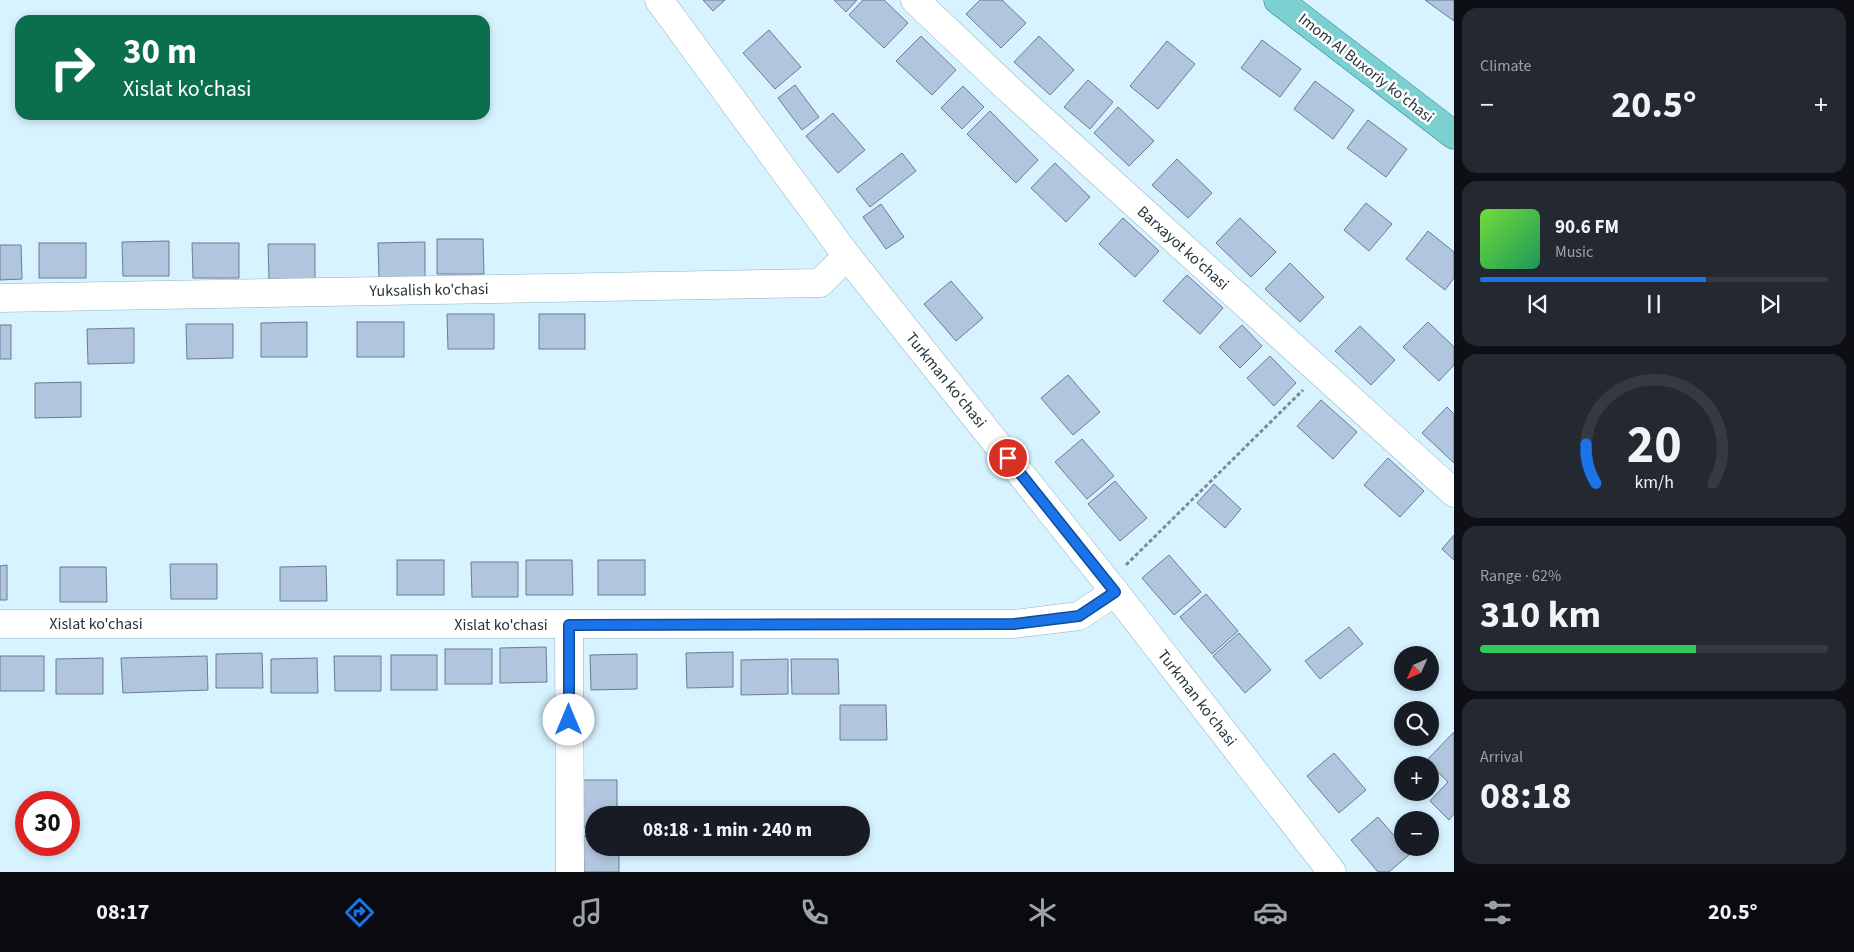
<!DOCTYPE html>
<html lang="en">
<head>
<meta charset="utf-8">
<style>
	:root { --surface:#171b24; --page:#242831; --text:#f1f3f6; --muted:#9ea1a6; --line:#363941; --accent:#1a73e8 }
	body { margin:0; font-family:"Source Sans 3",sans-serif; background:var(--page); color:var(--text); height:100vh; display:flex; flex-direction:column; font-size:19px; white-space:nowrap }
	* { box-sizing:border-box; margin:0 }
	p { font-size:16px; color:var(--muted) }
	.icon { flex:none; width:28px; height:28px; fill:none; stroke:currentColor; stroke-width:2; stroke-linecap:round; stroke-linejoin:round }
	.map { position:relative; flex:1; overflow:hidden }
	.panel { display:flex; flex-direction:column; gap:8px; padding:8px; background:#0d0f14; width:400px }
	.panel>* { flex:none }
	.banner { position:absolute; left:15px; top:15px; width:475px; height:105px; border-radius:15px; box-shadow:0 2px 8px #0003; background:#0b6e4f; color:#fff; overflow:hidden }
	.needle { width:32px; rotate:225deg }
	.controls { position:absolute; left:1394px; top:646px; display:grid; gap:10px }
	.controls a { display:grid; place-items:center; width:45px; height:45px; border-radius:50%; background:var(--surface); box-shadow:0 2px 8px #0003; font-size:25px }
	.speed { position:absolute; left:15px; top:791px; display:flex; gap:10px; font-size:25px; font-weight:700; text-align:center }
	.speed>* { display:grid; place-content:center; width:65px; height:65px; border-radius:50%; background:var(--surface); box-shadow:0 2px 8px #0003; line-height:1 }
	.speed .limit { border:8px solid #d22; background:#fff; color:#111 }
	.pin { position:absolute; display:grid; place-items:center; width:42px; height:42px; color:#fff; margin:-21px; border:2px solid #fff; border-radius:50%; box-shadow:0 1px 5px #0007 }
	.me { position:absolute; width:55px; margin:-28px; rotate:0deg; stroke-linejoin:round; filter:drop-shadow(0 0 4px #0008) }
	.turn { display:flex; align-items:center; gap:18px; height:105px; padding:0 25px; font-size:22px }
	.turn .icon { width:65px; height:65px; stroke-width:2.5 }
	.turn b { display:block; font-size:35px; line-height:42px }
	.big { font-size:38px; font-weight:700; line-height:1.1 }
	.panel .widget { flex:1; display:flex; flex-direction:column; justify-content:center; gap:8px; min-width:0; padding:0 18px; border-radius:15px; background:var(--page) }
	.panel .dial { align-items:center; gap:0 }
	.dial svg { height:130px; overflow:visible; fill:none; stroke:var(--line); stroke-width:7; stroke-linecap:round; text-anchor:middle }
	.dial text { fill:var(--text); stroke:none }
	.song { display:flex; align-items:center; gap:15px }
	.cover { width:60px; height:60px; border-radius:8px; background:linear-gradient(135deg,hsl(100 70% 55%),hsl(150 70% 35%)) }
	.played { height:5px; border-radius:2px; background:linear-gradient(90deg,var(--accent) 65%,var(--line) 65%) }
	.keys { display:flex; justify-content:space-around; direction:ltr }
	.heat { display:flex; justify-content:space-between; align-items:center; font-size:28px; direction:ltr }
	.charge { height:8px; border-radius:4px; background:linear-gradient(90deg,#34c759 62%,var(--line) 0) }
	.trip { position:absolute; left:585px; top:806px; width:285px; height:50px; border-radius:25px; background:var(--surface); box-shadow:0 2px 8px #0003; font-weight:700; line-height:50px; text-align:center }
	.dock { display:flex; height:80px; justify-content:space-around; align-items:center; background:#090b0e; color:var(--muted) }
	.dock .icon { width:35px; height:35px }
	.dock .active { color:var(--accent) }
	.dock b { font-size:22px; color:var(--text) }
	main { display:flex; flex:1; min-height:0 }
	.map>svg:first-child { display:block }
</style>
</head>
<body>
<main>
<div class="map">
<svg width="1454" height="872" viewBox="0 0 1454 872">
	<rect width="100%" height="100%" fill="#d7f3ff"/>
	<g fill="#b1c5de" stroke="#697c92">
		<polygon points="703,0 725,0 713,11"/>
		<polygon points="834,0 857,0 846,12"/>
		<polygon points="863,0 884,0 908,23 884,48 849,15"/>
		<polygon points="980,0 1002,0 1026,23 1001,48 966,14"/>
		<polygon points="1425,0 1454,0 1454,21"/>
		<polygon points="769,30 801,67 775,89 743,53"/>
		<polygon points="921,36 956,70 932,95 896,61"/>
		<polygon points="1039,36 1074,70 1050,95 1014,62"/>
		<polygon points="1262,40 1301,69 1280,97 1241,68"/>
		<polygon points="1167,41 1195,64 1158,109 1130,86"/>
		<polygon points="1088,80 1113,102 1090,129 1064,107"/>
		<polygon points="1315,81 1354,110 1333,139 1294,109"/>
		<polygon points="795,85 819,117 802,130 778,98"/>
		<polygon points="963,86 984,107 962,129 941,108"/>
		<polygon points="1118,107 1154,141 1129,166 1094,133"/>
		<polygon points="990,111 1038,160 1016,183 967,134"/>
		<polygon points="833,113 865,150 838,173 806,136"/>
		<polygon points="1368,120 1407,149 1386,177 1347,148"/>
		<polygon points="902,153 916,171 870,207 856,189"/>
		<polygon points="1177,159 1212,193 1188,218 1152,185"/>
		<polygon points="1055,163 1090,197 1066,222 1031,188"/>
		<polygon points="1366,203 1392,224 1369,251 1344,230"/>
		<polygon points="881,204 904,237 886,249 863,217"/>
		<polygon points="1123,218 1159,251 1135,277 1099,244"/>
		<polygon points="1240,218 1276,252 1251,277 1216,243"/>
		<polygon points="1428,231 1454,252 1454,278 1445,290 1406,259"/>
		<polygon points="437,239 483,239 484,274 437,274"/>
		<polygon points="169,241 169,276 123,276 122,242"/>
		<polygon points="425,242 425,278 379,278 378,243"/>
		<rect x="39" y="243" width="47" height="35"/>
		<polygon points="192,243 239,243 239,278 193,278"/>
		<polygon points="268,244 315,244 315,279 269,279"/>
		<polygon points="0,245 21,245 22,279 0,280"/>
		<polygon points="1290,263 1324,297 1300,322 1265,289"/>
		<polygon points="1187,275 1223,308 1200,334 1163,301"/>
		<polygon points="951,281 983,318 956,341 924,304"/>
		<polygon points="447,314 494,314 494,349 448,349"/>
		<rect x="539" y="314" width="46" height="35"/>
		<polygon points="307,322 307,357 261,357 261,323"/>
		<rect x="357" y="322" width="47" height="35"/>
		<polygon points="1428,322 1454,347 1454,365 1439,381 1403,347"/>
		<polygon points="186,324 233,324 233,358 187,359"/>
		<rect x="0" y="325" width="11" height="34"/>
		<polygon points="1242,325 1262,346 1240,368 1219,347"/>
		<polygon points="1360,326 1395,360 1371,385 1335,351"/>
		<polygon points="134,328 134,363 88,364 87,329"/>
		<polygon points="1270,356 1296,383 1274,406 1247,378"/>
		<polygon points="1068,375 1100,412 1073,435 1041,398"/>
		<polygon points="81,382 81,417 35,418 35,383"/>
		<polygon points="1321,400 1357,432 1333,459 1297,426"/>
		<polygon points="1447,407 1454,414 1454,463 1422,433"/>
		<polygon points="1082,439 1114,476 1087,499 1055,462"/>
		<polygon points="1388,458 1424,491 1400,517 1364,485"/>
		<polygon points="1115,481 1147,518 1120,541 1088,504"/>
		<polygon points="1214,484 1241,509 1225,528 1197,503"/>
		<polygon points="1454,535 1454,560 1442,549"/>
		<polygon points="1169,555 1201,592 1174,615 1142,578"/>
		<rect x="397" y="560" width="47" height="35"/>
		<polygon points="526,560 572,560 573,595 526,595"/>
		<rect x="598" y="560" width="47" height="35"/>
		<polygon points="471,562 518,562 518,597 472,597"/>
		<polygon points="170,564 217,564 217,599 171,599"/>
		<polygon points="7,565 7,600 0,600 0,566"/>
		<polygon points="326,566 327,601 280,601 280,567"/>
		<polygon points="60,567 106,567 107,602 60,602"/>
		<polygon points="1206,594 1238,631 1212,654 1180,617"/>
		<polygon points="1349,627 1363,644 1320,679 1305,661"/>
		<polygon points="1239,633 1271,670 1245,693 1213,656"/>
		<polygon points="546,647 547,682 500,683 500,648"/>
		<rect x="445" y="649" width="47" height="35"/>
		<polygon points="733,652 733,687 687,688 686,653"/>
		<polygon points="262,653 263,688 216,688 216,654"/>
		<polygon points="637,654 637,689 591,690 590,655"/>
		<rect x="391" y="655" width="46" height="35"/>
		<rect x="0" y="656" width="44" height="35"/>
		<polygon points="207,656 208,690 123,693 121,658"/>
		<polygon points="334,656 381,656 381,691 335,691"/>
		<polygon points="103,658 103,694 56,694 56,659"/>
		<polygon points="317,658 318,693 271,693 271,659"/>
		<polygon points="788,659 788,694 741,695 741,660"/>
		<polygon points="791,659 838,659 839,694 792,694"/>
		<polygon points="840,705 886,705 887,740 840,740"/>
		<polygon points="1454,732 1454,814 1449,820 1430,801 1448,782 1426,761"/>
		<polygon points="1334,753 1366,790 1339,813 1307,776"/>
		<polygon points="582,780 617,780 617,815 594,815 594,827 583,827"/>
		<polygon points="1378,817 1410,854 1389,872 1378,872 1351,840"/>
		<polygon points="583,836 594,836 594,848 619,848 619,872 584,872"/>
	</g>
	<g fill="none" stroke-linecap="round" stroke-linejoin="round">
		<defs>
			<g id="street">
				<polyline points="659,0 847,256 1115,592 1332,872"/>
				<polyline points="915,0 1013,93 1454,493"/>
				<polyline points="0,298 820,283 847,256"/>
				<polyline points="0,624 1014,624 1079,616 1115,592"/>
				<polyline points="569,625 570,872"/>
			</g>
			<polyline id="primary" points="1278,0 1454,135"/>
		</defs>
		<use href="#street" stroke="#91b2c0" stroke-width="29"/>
		<use href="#primary" stroke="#278689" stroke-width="29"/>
		<polyline stroke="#798d95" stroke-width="3" stroke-dasharray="4 2.5" stroke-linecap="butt" points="1126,565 1303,390"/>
		<use href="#street" stroke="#fff" stroke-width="28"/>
		<use href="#primary" stroke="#7dd0d2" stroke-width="28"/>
	</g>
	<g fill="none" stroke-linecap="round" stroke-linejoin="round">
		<defs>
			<polyline id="route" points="569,720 569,625 1014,624 1079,616 1115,592 1008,458"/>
		</defs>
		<use href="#route" stroke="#114b97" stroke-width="12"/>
		<use href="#route" stroke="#1a73e8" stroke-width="9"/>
	</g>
	<g text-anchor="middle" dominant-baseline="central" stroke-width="5" stroke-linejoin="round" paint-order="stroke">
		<g font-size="16" fill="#27353a" stroke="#fff">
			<text transform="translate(1366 68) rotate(38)">Imom Al Buxoriy ko'chasi</text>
			<text transform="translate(1183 248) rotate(42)">Barxayot ko'chasi</text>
			<text transform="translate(429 290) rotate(-1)">Yuksalish ko'chasi</text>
			<text transform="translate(946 380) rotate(51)">Turkman ko'chasi</text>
			<text x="96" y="624">Xislat ko'chasi</text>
			<text x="501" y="625">Xislat ko'chasi</text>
			<text transform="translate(1197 698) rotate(52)">Turkman ko'chasi</text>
		</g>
	</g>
</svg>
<div class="controls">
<a><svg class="needle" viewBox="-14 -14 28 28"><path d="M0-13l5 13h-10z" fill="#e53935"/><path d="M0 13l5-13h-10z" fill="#9ea1a6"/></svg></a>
<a><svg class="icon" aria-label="search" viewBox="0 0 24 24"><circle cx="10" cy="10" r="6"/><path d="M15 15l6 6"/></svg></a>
<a>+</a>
<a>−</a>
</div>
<div class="speed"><div class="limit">30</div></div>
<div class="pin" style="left:1008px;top:458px;background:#d93025"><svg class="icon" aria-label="arrive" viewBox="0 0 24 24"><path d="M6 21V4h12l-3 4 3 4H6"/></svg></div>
<svg class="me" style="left:569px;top:720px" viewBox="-20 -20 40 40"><circle r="19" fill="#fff"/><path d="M0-13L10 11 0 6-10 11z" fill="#1a73e8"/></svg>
<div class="trip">08:18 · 1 min · 240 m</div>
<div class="banner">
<div class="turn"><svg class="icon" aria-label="right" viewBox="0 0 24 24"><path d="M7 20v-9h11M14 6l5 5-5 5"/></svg><div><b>30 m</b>Xislat ko'chasi</div></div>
</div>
</div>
<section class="panel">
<div class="widget"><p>Climate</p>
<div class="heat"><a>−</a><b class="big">20.5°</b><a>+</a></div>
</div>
<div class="widget">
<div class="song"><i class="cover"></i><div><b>90.6 FM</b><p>Music</p></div></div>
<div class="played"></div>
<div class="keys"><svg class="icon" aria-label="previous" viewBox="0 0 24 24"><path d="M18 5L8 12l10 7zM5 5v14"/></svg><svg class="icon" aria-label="pause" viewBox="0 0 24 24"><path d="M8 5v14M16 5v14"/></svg><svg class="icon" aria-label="next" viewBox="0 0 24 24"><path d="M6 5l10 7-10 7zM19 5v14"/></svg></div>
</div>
<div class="widget dial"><svg viewBox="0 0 100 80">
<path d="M14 69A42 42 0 1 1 86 69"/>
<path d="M14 69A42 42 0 0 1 8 45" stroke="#1a73e8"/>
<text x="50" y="56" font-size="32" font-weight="700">20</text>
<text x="50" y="72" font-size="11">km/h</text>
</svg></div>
<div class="widget"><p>Range · 62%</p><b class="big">310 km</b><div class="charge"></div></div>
<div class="widget"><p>Arrival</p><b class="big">08:18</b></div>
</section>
</main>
<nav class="dock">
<b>08:17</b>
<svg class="icon active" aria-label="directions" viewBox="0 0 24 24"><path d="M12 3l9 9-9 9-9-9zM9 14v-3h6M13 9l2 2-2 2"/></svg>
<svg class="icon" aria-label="music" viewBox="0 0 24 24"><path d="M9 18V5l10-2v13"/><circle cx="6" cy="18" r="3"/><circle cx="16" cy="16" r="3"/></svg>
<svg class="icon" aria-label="phone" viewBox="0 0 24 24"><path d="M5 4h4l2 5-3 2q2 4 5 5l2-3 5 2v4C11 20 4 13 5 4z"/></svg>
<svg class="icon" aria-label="climate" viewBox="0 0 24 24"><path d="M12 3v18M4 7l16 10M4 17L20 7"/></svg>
<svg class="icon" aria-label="car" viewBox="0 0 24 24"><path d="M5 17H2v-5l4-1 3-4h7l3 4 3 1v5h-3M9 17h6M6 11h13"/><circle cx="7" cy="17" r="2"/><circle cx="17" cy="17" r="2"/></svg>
<svg class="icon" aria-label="filters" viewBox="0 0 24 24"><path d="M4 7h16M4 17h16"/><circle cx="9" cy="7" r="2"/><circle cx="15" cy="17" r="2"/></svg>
<b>20.5°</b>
</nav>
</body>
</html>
